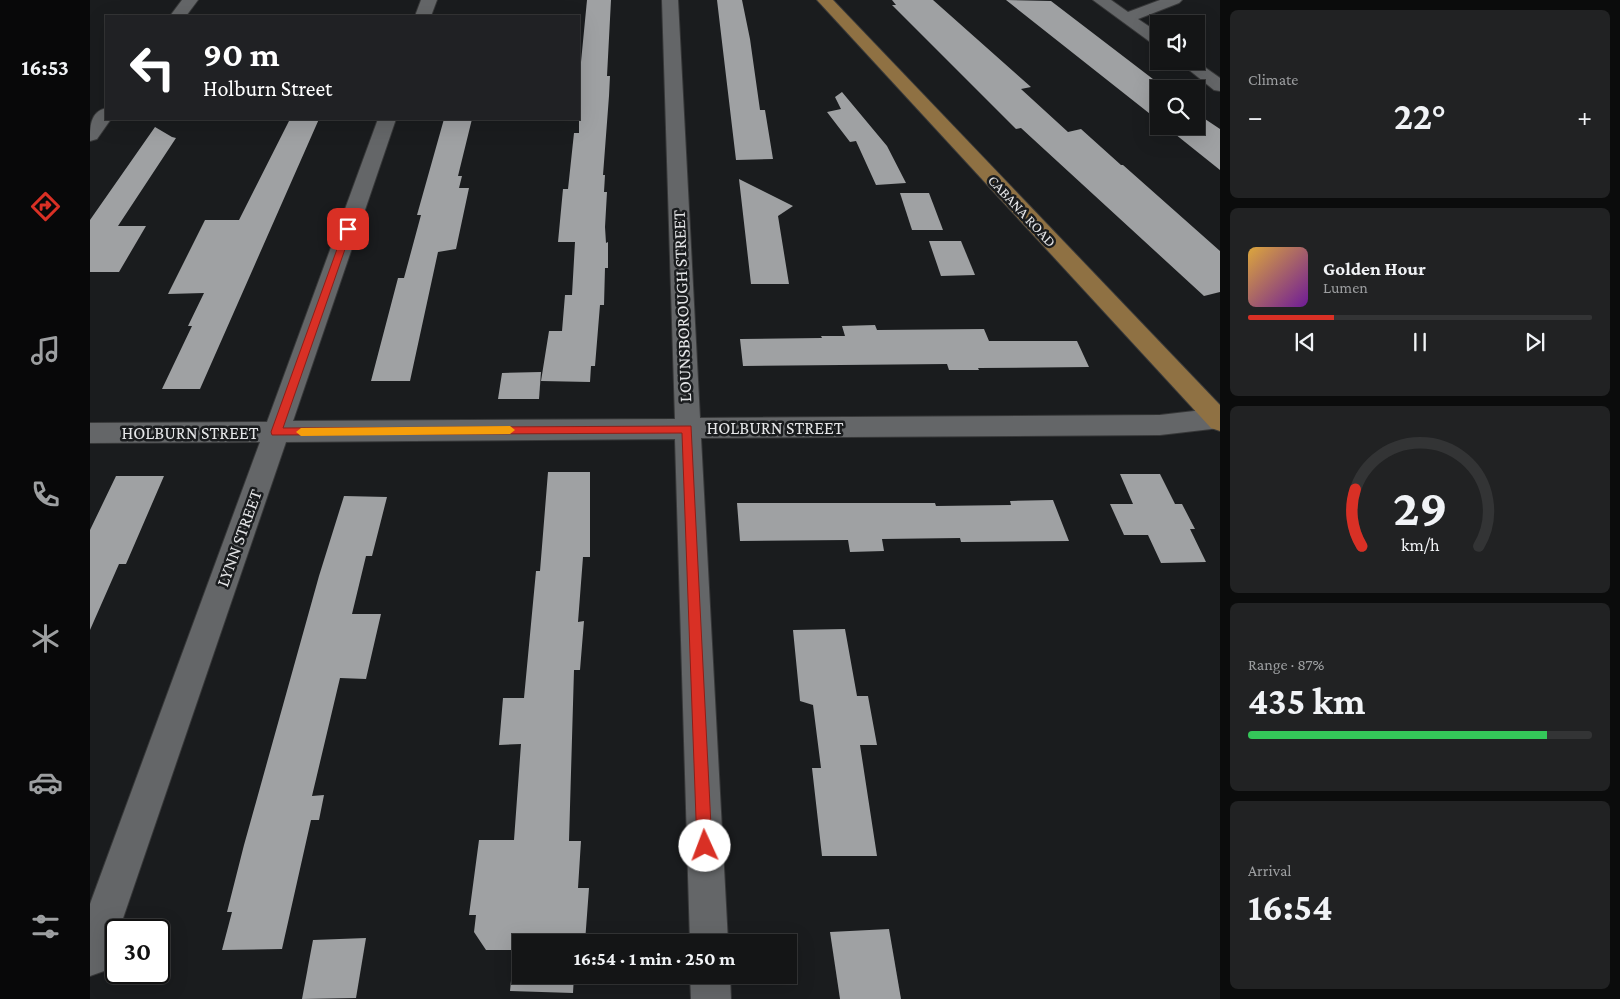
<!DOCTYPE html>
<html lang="en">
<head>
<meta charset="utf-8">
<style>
	:root { --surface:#141516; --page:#212223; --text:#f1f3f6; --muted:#9d9fa1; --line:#333435; --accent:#d93025 }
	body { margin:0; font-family:"Crimson Pro",serif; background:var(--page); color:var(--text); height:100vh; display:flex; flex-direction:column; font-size:19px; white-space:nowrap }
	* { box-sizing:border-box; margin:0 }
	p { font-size:16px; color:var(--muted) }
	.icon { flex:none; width:28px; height:28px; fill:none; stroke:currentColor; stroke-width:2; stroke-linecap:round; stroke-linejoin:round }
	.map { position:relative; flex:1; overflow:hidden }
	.sheet { display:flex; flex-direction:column; gap:10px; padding:10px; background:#0b0c0c; width:400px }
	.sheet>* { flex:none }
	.hud { position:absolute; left:15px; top:15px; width:475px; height:105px; border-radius:0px; box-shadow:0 5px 20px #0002,0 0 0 1px var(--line); background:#202124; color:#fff; overflow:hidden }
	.fabs { position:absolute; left:1060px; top:15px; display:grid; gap:10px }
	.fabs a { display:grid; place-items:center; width:55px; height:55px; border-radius:0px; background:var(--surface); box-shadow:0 5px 20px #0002,0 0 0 1px var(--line); font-size:25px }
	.speed { position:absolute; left:15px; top:919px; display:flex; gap:10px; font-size:25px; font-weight:700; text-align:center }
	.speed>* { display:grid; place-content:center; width:65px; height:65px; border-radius:50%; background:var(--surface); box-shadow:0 5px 20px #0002,0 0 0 1px var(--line); line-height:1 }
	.speed .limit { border:2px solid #111; border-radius:8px; background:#fff; color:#111 }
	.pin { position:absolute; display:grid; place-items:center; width:42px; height:42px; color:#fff; margin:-21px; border-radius:10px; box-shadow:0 2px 8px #0006 }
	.me { position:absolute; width:55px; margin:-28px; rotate:358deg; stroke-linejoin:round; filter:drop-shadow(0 0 4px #0008) }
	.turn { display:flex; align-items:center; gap:18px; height:105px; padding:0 15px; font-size:22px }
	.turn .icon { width:65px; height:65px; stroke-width:2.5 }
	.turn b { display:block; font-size:35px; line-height:42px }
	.big { font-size:38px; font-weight:700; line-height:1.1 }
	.sheet .card { flex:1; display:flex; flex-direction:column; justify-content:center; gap:8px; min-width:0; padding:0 18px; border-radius:8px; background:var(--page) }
	.sheet .dial { align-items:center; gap:0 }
	.dial svg { height:130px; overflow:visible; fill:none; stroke:var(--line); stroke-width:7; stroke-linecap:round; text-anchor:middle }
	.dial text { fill:var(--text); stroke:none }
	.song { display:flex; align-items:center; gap:15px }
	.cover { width:60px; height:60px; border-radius:8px; background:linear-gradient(135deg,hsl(40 70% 55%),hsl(280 70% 35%)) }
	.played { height:5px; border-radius:2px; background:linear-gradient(90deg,var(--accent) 25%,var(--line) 25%) }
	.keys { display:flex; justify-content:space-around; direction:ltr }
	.heat { display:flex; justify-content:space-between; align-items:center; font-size:28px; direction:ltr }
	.charge { height:8px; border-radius:4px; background:linear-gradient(90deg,#34c759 87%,var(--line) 0) }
	.trip { position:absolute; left:422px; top:934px; width:285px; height:50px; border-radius:0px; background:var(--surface); box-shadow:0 5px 20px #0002,0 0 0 1px var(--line); font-weight:700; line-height:50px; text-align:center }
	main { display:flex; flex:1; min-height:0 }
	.menu { display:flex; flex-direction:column; width:90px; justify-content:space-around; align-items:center; background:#080809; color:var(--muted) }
	.menu .icon { width:35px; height:35px }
	.menu .active { color:var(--accent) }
	.menu b { font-size:22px; color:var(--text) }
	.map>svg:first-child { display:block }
</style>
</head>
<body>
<main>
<nav class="menu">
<b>16:53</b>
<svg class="icon active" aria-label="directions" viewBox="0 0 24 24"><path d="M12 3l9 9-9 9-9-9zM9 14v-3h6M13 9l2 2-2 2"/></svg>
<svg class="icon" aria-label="music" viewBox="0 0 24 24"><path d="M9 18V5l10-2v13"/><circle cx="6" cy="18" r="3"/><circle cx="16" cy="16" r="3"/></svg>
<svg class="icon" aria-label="phone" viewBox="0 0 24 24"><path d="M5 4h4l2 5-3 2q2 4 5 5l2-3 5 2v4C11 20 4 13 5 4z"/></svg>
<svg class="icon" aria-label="climate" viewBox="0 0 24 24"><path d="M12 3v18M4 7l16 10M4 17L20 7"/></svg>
<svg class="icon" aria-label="car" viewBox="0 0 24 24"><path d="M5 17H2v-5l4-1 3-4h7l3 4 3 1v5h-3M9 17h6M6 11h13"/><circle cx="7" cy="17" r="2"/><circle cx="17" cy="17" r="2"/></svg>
<svg class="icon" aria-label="filters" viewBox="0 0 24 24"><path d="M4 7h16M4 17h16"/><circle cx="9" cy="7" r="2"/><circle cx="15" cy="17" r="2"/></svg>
</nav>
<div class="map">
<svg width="1130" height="999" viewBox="0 0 1130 999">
	<rect width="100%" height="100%" fill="#1a1c1e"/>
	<g fill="#9fa1a3">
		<polygon points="497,0 521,0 517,76 520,76 519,96 513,175 515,175 514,192 517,192 515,227 516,243 518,242 518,268 515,268 514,305 510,305 505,366 501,366 500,382 451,381 459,331 472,331 475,295 482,295 485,242 468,242 473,189 478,189 484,133 489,133 489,62 491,62"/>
		<polygon points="627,0 652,0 660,39 670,110 675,110 683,159 646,160"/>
		<polygon points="802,0 843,0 941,87 931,89 978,132 991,129 1031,165 1033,165 1130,251 1130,292 1114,296 931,128 926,129 802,5 806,5"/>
		<polygon points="916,0 961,1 1076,89 1069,89 1069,121"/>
		<polygon points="752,92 797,146 816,183 786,185 766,141 760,142 737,112 751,109 745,97"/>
		<polygon points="1106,113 1130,129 1130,170 1075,126 1106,126"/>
		<polygon points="200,119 229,119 110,389 72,389 102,326 98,326 114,293 78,294 115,220 149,220"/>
		<polygon points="354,119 382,119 368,176 372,176 369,188 379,188 366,249 348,252 320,381 281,381 308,278 314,278 331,215 327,215"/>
		<polygon points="65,127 82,137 86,138 28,226 56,226 29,272 0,272 0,220"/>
		<polygon points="649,179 703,206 688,216 699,284 661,284"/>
		<polygon points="810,193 839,193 853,230 822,230"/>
		<polygon points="839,241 871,241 885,275 851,276"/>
		<polygon points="785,325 787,330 894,329 899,341 987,341 999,367 888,368 889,370 859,370 857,364 653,366 650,339 732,338 731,336 755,336 752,326"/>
		<polygon points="451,372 449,399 408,399 412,373"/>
		<polygon points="458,472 500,472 500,557 493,557 488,622 494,621 490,670 484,670 479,841 491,841 488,888 499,888 495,942 431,942 431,975 484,975 483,993 420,991 424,950 396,950 384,932 386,915 379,915 389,840 424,840 431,744 409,745 413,698 434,698 446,571 450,571"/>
		<polygon points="1030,474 1070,474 1085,504 1092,504 1105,529 1100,529 1116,562 1071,563 1058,535 1034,535 1020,504 1043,504"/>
		<polygon points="26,476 74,476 36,564 29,564 0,630 0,530"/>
		<polygon points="254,496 297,497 282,556 276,556 262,614 291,614 276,679 250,678 222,796 234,795 229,820 221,820 192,949 132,950 142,912 137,912 154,845 229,576"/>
		<polygon points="963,500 979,541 871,542 870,538 792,539 794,551 760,552 758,540 650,541 647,503 845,503 846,506 921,505 920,501"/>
		<polygon points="755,629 767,696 778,696 787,745 770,745 787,856 732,856 722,768 731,768 723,705 710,701 703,630"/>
		<polygon points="799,929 811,999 750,999 740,932"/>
		<polygon points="276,938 266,998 212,999 223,940"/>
	</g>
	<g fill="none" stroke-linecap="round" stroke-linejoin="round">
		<defs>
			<g id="minor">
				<polygon points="92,0 108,0 96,16 80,16"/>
				<polygon points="331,0 347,0 341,16 325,16"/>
				<path d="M 572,0 L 588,0 L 610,418 L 1070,415 L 1130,408 L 1130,428 L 1070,435 L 611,438 L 638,942 L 600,942 L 585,439 L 196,442 L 29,930 L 26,930 C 26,944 19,958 14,971 L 0,976 L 0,904 L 170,442 L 0,443 L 0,423 L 177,422 L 288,119 L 306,119 L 203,421 L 585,419 Z"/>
				<polygon points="1003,0 1021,0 1038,12 1070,0 1092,0 1089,3 1048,19 1069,33 1069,46 1063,44"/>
				<polygon points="1088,61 1106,61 1130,78 1130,91 1124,90"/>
				<path d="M 16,108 L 16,119 L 21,119 L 7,139 L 0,141 C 0,127 0,112 16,108 Z"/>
				<polygon points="600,975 640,975 641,999 601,999"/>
			</g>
			<polygon id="major" points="727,0 743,0 1130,405 1130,431 1121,428"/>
		</defs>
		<use href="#minor" stroke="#373839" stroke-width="2"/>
		<use href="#major" stroke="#373839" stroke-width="2"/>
		<use href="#minor" fill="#646668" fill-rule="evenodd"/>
		<use href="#major" fill="#8f7143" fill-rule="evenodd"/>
	</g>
	<polygon fill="#d93025" stroke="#8d1f18" points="255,227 261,227 262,229 193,428 601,426 622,846 620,851 615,853 609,851 607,846 592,433 182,435 181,432"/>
	<polygon fill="#f59e0b" points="420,426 425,430 420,434 211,436 206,432 211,428"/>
	<g text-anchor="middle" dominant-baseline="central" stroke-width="5" stroke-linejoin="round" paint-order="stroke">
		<g font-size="15" fill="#e5e6e8" stroke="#1a1c1e">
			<text transform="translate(932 211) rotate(47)">CABANA ROAD</text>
		</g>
		<g font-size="18" fill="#e5e6e8" stroke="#1a1c1e">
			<text transform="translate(592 306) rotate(-92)">LOUNSBOROUGH STREET</text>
			<text x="685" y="428">HOLBURN STREET</text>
			<text x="100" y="433">HOLBURN STREET</text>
			<text transform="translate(149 538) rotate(-70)">LYNN STREET</text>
		</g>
	</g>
</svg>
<div class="fabs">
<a><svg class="icon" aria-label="sound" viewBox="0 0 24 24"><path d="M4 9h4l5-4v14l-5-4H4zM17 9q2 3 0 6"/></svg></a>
<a><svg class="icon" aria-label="search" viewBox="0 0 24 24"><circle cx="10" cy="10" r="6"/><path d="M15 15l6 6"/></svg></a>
</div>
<div class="speed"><div class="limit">30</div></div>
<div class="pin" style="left:258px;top:229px;background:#d93025"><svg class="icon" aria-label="arrive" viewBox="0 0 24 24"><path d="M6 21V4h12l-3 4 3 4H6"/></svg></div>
<svg class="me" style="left:615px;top:846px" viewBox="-20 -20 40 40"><circle r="19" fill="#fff"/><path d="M0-13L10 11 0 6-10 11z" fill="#d93025"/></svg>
<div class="trip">16:54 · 1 min · 250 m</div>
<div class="hud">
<div class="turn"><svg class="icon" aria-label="left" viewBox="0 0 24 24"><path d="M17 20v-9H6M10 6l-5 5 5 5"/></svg><div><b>90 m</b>Holburn Street</div></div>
</div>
</div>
<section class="sheet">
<div class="card"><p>Climate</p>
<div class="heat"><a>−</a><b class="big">22°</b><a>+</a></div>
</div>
<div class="card">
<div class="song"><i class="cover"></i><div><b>Golden Hour</b><p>Lumen</p></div></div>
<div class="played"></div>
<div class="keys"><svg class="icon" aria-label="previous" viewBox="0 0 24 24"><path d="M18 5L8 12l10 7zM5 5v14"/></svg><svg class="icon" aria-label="pause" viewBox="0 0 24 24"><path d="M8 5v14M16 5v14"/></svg><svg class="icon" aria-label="next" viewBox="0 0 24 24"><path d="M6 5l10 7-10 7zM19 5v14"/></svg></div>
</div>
<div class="card dial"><svg viewBox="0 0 100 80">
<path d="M14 69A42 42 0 1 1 86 69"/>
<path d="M14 69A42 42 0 0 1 10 34" stroke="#d93025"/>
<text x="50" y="56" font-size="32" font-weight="700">29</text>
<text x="50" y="72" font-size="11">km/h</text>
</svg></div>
<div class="card"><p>Range · 87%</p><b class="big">435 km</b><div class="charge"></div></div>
<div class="card"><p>Arrival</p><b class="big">16:54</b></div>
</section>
</main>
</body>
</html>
